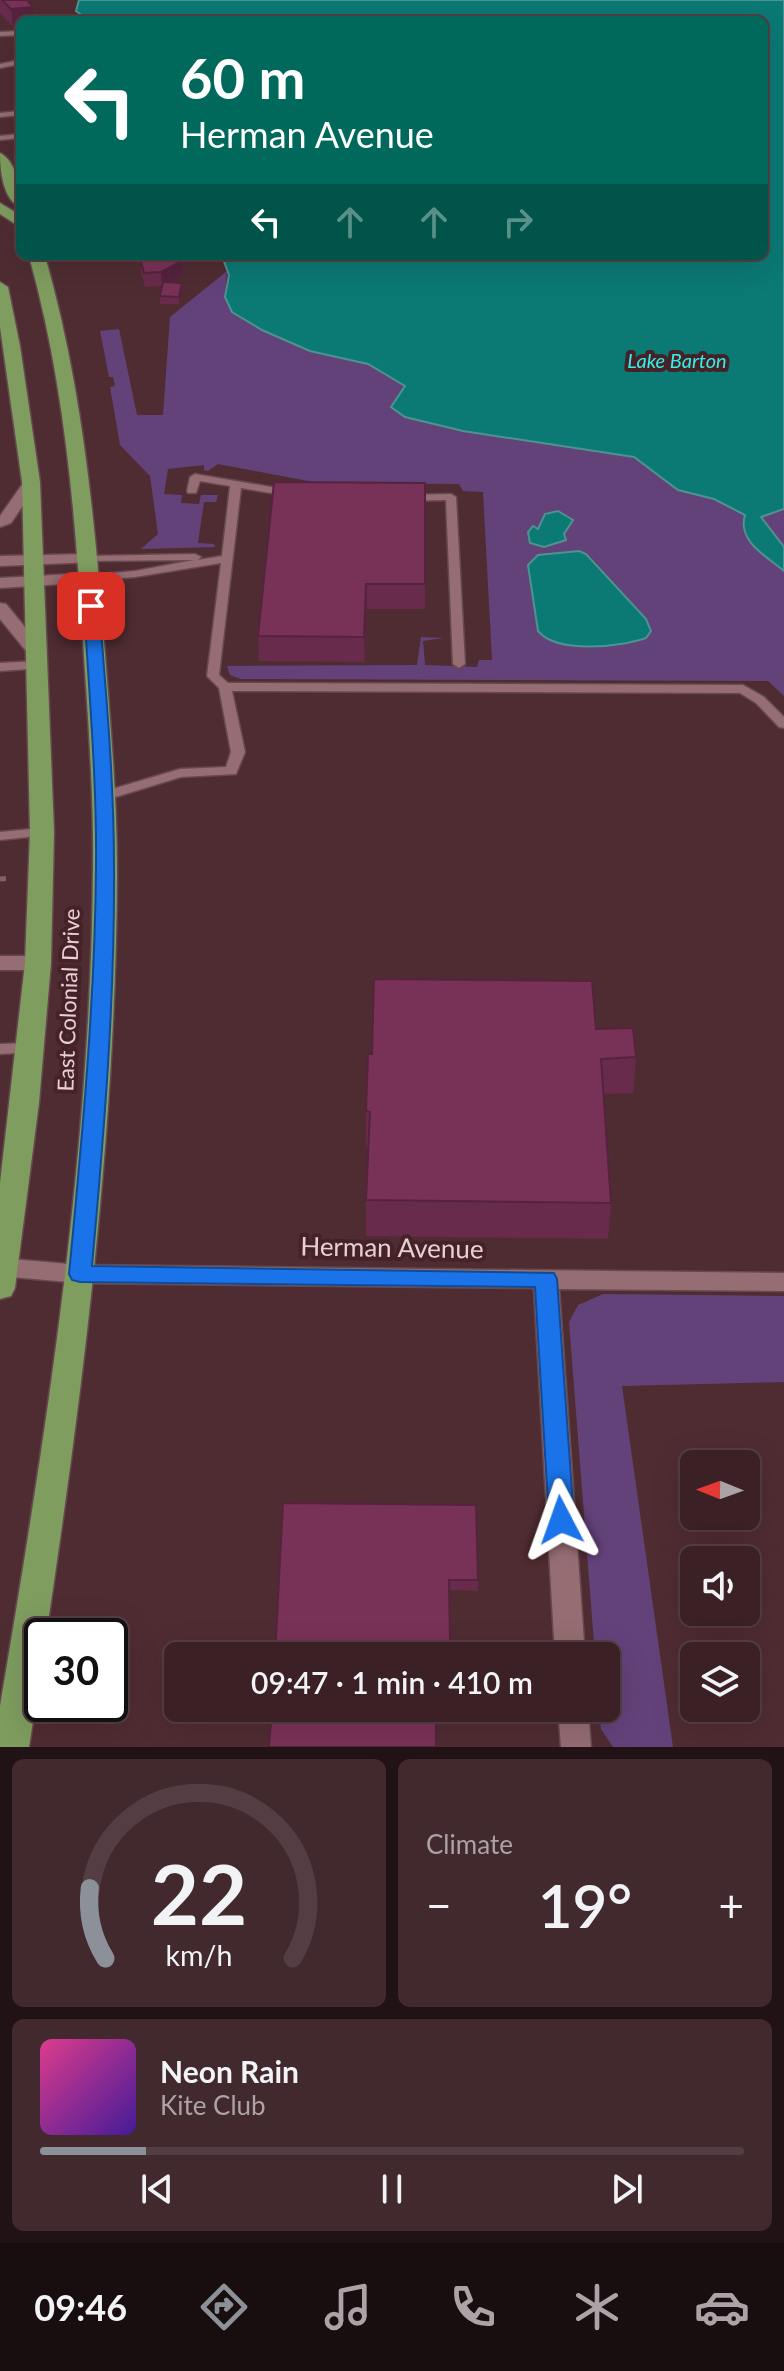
<!DOCTYPE html>
<html lang="en">
<head>
<meta charset="utf-8">
<style>
	:root { --surface:#3b2126; --page:#42292e; --text:#f1f3f6; --muted:#aca3a7; --line:#543e43; --accent:#8c9099 }
	body { margin:0; font-family:Lato,sans-serif; background:var(--page); color:var(--text); height:100vh; display:flex; flex-direction:column; font-size:30px; white-space:nowrap }
	* { box-sizing:border-box; margin:0 }
	p { font-size:26px; color:var(--muted) }
	.icon { flex:none; width:44px; height:44px; fill:none; stroke:currentColor; stroke-width:2; stroke-linecap:round; stroke-linejoin:round }
	.map { position:relative; height:1747px; overflow:hidden }
	.details { display:flex; flex-direction:column; gap:12px; padding:12px; background:#201215; flex:1 }
	.details>* { flex:none }
	.hud { position:absolute; left:16px; top:16px; width:752px; height:244px; border-radius:12px; box-shadow:0 8px 32px #0002,0 0 0 2px var(--line); background:#00695c; color:#fff; overflow:hidden }
	.needle { width:52px; rotate:271deg }
	.controls { position:absolute; left:680px; top:1450px; display:grid; gap:16px }
	.controls a { display:grid; place-items:center; width:80px; height:80px; border-radius:12px; background:var(--surface); box-shadow:0 8px 32px #0002,0 0 0 2px var(--line); font-size:40px }
	.speed { position:absolute; left:24px; top:1618px; display:flex; gap:16px; font-size:40px; font-weight:700; text-align:center }
	.speed>* { display:grid; place-content:center; width:104px; height:104px; border-radius:50%; background:var(--surface); box-shadow:0 8px 32px #0002,0 0 0 2px var(--line); line-height:1 }
	.speed .limit { border:4px solid #111; border-radius:12px; background:#fff; color:#111 }
	.pin { position:absolute; display:grid; place-items:center; width:68px; height:68px; color:#fff; margin:-34px; border-radius:16px; box-shadow:0 4px 12px #0006 }
	.me { position:absolute; width:88px; margin:-44px; rotate:356deg; stroke-linejoin:round; filter:drop-shadow(0 0 6px #0008) }
	.turn { display:flex; align-items:center; gap:28px; height:168px; padding:0 32px; font-size:36px }
	.turn .icon { width:104px; height:104px; stroke-width:2.5 }
	.turn b { display:block; font-size:56px; line-height:68px }
	.lanes { display:flex; align-items:center; height:76px; padding:0 32px; background:#0003; justify-content:center; gap:40px; direction:ltr }
	.lanes .off { opacity:.35 }
	.big { font-size:60px; font-weight:600; line-height:1.1 }
	.details .card { flex:1; display:flex; flex-direction:column; justify-content:center; gap:12px; min-width:0; padding:0 28px; border-radius:12px; background:var(--page) }
	.details .dial { align-items:center; gap:0 }
	.dial svg { height:208px; overflow:visible; fill:none; stroke:var(--line); stroke-width:7; stroke-linecap:round; text-anchor:middle }
	.dial text { fill:var(--text); stroke:none }
	.song { display:flex; align-items:center; gap:24px }
	.cover { width:96px; height:96px; border-radius:12px; background:linear-gradient(135deg,hsl(330 70% 55%),hsl(260 70% 35%)) }
	.played { height:8px; border-radius:4px; background:linear-gradient(90deg,var(--accent) 15%,var(--line) 15%) }
	.keys { display:flex; justify-content:space-around; direction:ltr }
	.heat { display:flex; justify-content:space-between; align-items:center; font-size:44px; direction:ltr }
	.details .tiles { flex:1; display:grid; gap:12px; grid-template-columns:1fr 1fr }
	.card:last-child { grid-column:span 2 }
	.trip { position:absolute; left:164px; top:1642px; width:456px; height:80px; border-radius:12px; background:var(--surface); box-shadow:0 8px 32px #0002,0 0 0 2px var(--line); font-weight:600; line-height:80px; text-align:center }
	.tabs { display:flex; height:128px; justify-content:space-around; align-items:center; background:#180d0f; color:var(--muted) }
	.tabs .icon { width:56px; height:56px }
	.tabs .selected { color:var(--accent) }
	.tabs b { font-size:36px; color:var(--text) }
	.map>svg:first-child { display:block }
</style>
</head>
<body>
<div class="map">
<svg width="784" height="1747" viewBox="0 0 784 1747">
	<rect width="100%" height="100%" fill="#4f2c32"/>
	<g fill="#63427a">
		<polygon points="227,271 225,297 232,312 262,330 310,351 368,364 406,386 391,407 405,417 463,431 634,457 678,490 784,508 784,696 768,681 241,679 230,675 227,666 417,665 421,637 444,638 423,641 425,665 477,667 479,660 492,660 483,492 463,491 459,484 319,483 218,464 208,471 204,470 204,465 168,469 164,494 182,495 181,503 199,504 201,495 218,495 216,502 204,502 198,543 214,544 215,547 141,549 158,534 150,476 120,445 110,387 115,386 113,377 109,377 100,331 119,329 137,415 163,415 170,317"/>
		<polygon points="603,1294 784,1296 784,1382 622,1386 673,1747 613,1747 601,1729 599,1708 606,1708 606,1656 595,1656 569,1322 578,1305"/>
	</g>
	<g fill="#0b7974" stroke="#4d9390" stroke-width="2">
		<path d="M 79,0 L 784,0 L 784,509 L 761,517 L 784,547 L 784,571 C 766,556 737,541 745,515 L 714,499 L 678,490 L 634,457 L 463,431 L 405,417 L 391,407 L 405,386 L 368,364 L 310,351 L 262,330 L 232,312 L 225,297 L 229,275 L 222,256 L 764,256 L 764,20 L 89,20 L 76,11 Z"/>
		<polygon points="558,511 573,520 564,534 566,540 544,547 530,543 528,532 533,526 538,529 545,514"/>
		<path d="M 579,551 L 586,554 L 646,619 L 651,631 L 646,638 C 620,647 557,654 538,631 L 528,565 L 538,555 Z"/>
	</g>
	<g fill="none" stroke-linecap="round" stroke-linejoin="round">
		<defs>
			<g id="lane">
				<polygon points="20,31 20,35 0,36 0,32"/>
				<polygon points="20,60 20,64 0,68 0,64"/>
				<polygon points="20,111 20,115 0,117 0,113"/>
				<polygon points="20,134 20,138 0,140 0,136"/>
				<polygon points="195,474 289,490 294,493 289,496 241,488 219,675 228,683 743,685 764,697 784,717 784,728 779,727 756,703 740,693 232,691 245,752 236,774 181,777 109,799 99,799 97,796 99,793 180,769 226,767 231,752 219,688 207,676 221,563 135,577 89,581 83,578 89,575 135,571 194,560 84,561 84,557 88,556 195,554 201,557 198,560 222,556 230,486 200,481 196,493 188,493 187,491 190,477"/>
				<polygon points="451,494 456,497 465,664 459,668 453,664 446,500 405,501 400,498 405,495"/>
				<polygon points="38,661 44,665 42,668 0,671 0,663"/>
				<polygon points="42,828 49,832 47,835 0,840 0,832"/>
				<polygon points="30,1043 35,1044 38,1048 35,1052 0,1054 0,1044"/>
			</g>
			<g id="street">
				<polygon points="0,956 38,956 49,963 38,970 0,970"/>
				<polygon points="0,1258 80,1265 784,1273 784,1291 559,1289 585,1656 555,1656 534,1288 80,1283 0,1276"/>
				<polygon points="558,1708 588,1708 591,1747 561,1747"/>
			</g>
			<g id="secondary">
				<polygon points="31,477 39,482 11,523 0,527 0,516 26,479"/>
				<polygon points="88,554 96,559 94,562 0,566 0,556"/>
				<polygon points="89,573 97,578 95,582 0,588 0,578"/>
				<polygon points="0,603 6,604 43,649 46,653 43,657 31,657 0,619"/>
			</g>
			<g id="highway">
				<path d="M 0,153 C 17,161 20,190 20,207 C 3,200 0,170 0,153 Z"/>
				<polygon points="0,203 20,215 20,227 0,214"/>
				<path d="M 29,256 L 45,256 C 80,378 93,502 103,628 C 109,709 117,790 117,872 C 116,1128 84,1382 46,1636 L 42,1636 L 42,1664 L 29,1747 L 0,1747 L 0,1706 C 47,1429 91,1149 93,868 C 94,787 87,706 82,626 C 74,500 63,377 29,256 Z"/>
				<polygon points="0,282 8,287 20,346 40,482 54,832 51,963 39,1103 15,1288 11,1296 0,1299 0,1183 25,963 30,832 22,482 0,327"/>
			</g>
		</defs>
		<use href="#lane" stroke="#65494e" stroke-width="3"/>
		<use href="#street" stroke="#65494e" stroke-width="3"/>
		<use href="#secondary" stroke="#65494e" stroke-width="3"/>
		<use href="#highway" stroke="#65494e" stroke-width="3"/>
		<polyline stroke="#806166" stroke-width="5" stroke-dasharray="6 6" stroke-linecap="butt" points="0,879 12,878"/>
		<use href="#lane" fill="#956d73" fill-rule="evenodd"/>
		<use href="#street" fill="#956d73" fill-rule="evenodd"/>
		<use href="#secondary" fill="#956d73" fill-rule="evenodd"/>
		<use href="#highway" fill="#7e9d5f" fill-rule="evenodd"/>
	</g>
	<g fill="#682b4b">
		<polygon points="0,0 27,0 13,27 0,13"/>
		<polygon points="136,256 200,256 200,259 182,262 183,276 170,283 182,283 182,290 179,304 160,304 160,296 162,286 145,287 141,272 141,263"/>
		<polygon points="425,483 425,609 367,609 365,662 259,661 258,636"/>
		<polygon points="596,1029 636,1057 633,1093 603,1094 611,1203 608,1239 366,1236 366,1200 368,1147 366,1147 366,1111 372,1054"/>
		<polygon points="283,1503 478,1580 478,1591 449,1590 450,1651 435,1651"/>
	</g>
	<g fill="#55233d">
		<polygon points="33,7 35,20 20,20 20,26 13,27 11,9"/>
		<polygon points="142,256 200,256 200,259 182,262 183,276 162,287 161,272 143,267"/>
		<polygon points="182,283 182,290 179,304 179,297"/>
		<polygon points="366,584 367,609 365,662 364,637"/>
	</g>
	<g fill="#793257" stroke="#55233d" stroke-width="2">
		<polygon points="2,0 27,0 33,7 11,9"/>
		<polygon points="147,256 181,256 182,261 161,272 144,273 140,257"/>
		<polygon points="163,282 182,283 179,297 160,296"/>
		<polygon points="274,482 425,483 425,584 366,584 364,637 258,636"/>
		<polygon points="374,979 592,981 596,1029 633,1028 636,1057 601,1059 611,1203 366,1200 370,1112 366,1111 368,1054 372,1054"/>
		<polygon points="283,1503 476,1505 478,1580 449,1580 450,1641 435,1641 435,1656 275,1656"/>
		<polygon points="272,1708 436,1708 436,1747 269,1747"/>
	</g>
	<path fill="#1a73e8" stroke="#114b97" stroke-width="2" d="M 91,601 L 99,606 C 106,693 114,779 114,866 C 115,1000 104,1133 92,1266 L 554,1273 L 557,1279 L 574,1520 L 570,1527 L 561,1530 L 552,1527 L 549,1520 L 535,1287 L 80,1282 L 72,1280 L 69,1274 C 82,1139 95,1003 96,867 C 97,780 89,693 84,606 Z"/>
	<g text-anchor="middle" dominant-baseline="central" stroke-width="8" stroke-linejoin="round" paint-order="stroke">
		<g font-size="20" font-style="italic" fill="#37eee6" stroke="#442228">
			<text x="677" y="360">Lake Barton</text>
		</g>
		<g font-size="22" fill="#e7d0d3" stroke="#442228">
			<text transform="translate(68 1000) rotate(-88)">East Colonial Drive</text>
		</g>
		<g font-size="26" fill="#e7d0d3" stroke="#442228">
			<text transform="translate(392 1247) rotate(1)">Herman Avenue</text>
		</g>
	</g>
</svg>
<div class="controls">
<a><svg class="needle" viewBox="-14 -14 28 28"><path d="M0-13l5 13h-10z" fill="#e53935"/><path d="M0 13l5-13h-10z" fill="#aca3a7"/></svg></a>
<a><svg class="icon" aria-label="sound" viewBox="0 0 24 24"><path d="M4 9h4l5-4v14l-5-4H4zM17 9q2 3 0 6"/></svg></a>
<a><svg class="icon" aria-label="layers" viewBox="0 0 24 24"><path d="M12 4l9 5-9 5-9-5zM3 14l9 5 9-5"/></svg></a>
</div>
<div class="speed"><div class="limit">30</div></div>
<div class="pin" style="left:91px;top:606px;background:#d93025"><svg class="icon" aria-label="arrive" viewBox="0 0 24 24"><path d="M6 21V4h12l-3 4 3 4H6"/></svg></div>
<svg class="me" style="left:561px;top:1520px" viewBox="-20 -20 40 40"><path d="M0-17L14 15 0 8-14 15z" fill="#1a73e8" stroke="#fff" stroke-width="4"/></svg>
<div class="trip">09:47 · 1 min · 410 m</div>
<div class="hud">
<div class="turn"><svg class="icon" aria-label="left" viewBox="0 0 24 24"><path d="M17 20v-9H6M10 6l-5 5 5 5"/></svg><div><b>60 m</b>Herman Avenue</div></div>
<div class="lanes"><svg class="icon" aria-label="left" viewBox="0 0 24 24"><path d="M17 20v-9H6M10 6l-5 5 5 5"/></svg><svg class="icon off" aria-label="ahead" viewBox="0 0 24 24"><path d="M12 20V5M6 11l6-6 6 6"/></svg><svg class="icon off" aria-label="ahead" viewBox="0 0 24 24"><path d="M12 20V5M6 11l6-6 6 6"/></svg><svg class="icon off" aria-label="right" viewBox="0 0 24 24"><path d="M7 20v-9h11M14 6l5 5-5 5"/></svg></div>
</div>
</div>
<section class="details">
<div class="tiles">
<div class="card dial"><svg viewBox="0 0 100 80">
<path d="M14 69A42 42 0 1 1 86 69"/>
<path d="M14 69A42 42 0 0 1 8 42" stroke="#8c9099"/>
<text x="50" y="56" font-size="32" font-weight="700">22</text>
<text x="50" y="72" font-size="11">km/h</text>
</svg></div>
<div class="card"><p>Climate</p>
<div class="heat"><a>−</a><b class="big">19°</b><a>+</a></div>
</div>
<div class="card">
<div class="song"><i class="cover"></i><div><b>Neon Rain</b><p>Kite Club</p></div></div>
<div class="played"></div>
<div class="keys"><svg class="icon" aria-label="previous" viewBox="0 0 24 24"><path d="M18 5L8 12l10 7zM5 5v14"/></svg><svg class="icon" aria-label="pause" viewBox="0 0 24 24"><path d="M8 5v14M16 5v14"/></svg><svg class="icon" aria-label="next" viewBox="0 0 24 24"><path d="M6 5l10 7-10 7zM19 5v14"/></svg></div>
</div>
</div>
</section>
<nav class="tabs">
<b>09:46</b>
<svg class="icon selected" aria-label="directions" viewBox="0 0 24 24"><path d="M12 3l9 9-9 9-9-9zM9 14v-3h6M13 9l2 2-2 2"/></svg>
<svg class="icon" aria-label="music" viewBox="0 0 24 24"><path d="M9 18V5l10-2v13"/><circle cx="6" cy="18" r="3"/><circle cx="16" cy="16" r="3"/></svg>
<svg class="icon" aria-label="phone" viewBox="0 0 24 24"><path d="M5 4h4l2 5-3 2q2 4 5 5l2-3 5 2v4C11 20 4 13 5 4z"/></svg>
<svg class="icon" aria-label="climate" viewBox="0 0 24 24"><path d="M12 3v18M4 7l16 10M4 17L20 7"/></svg>
<svg class="icon" aria-label="car" viewBox="0 0 24 24"><path d="M5 17H2v-5l4-1 3-4h7l3 4 3 1v5h-3M9 17h6M6 11h13"/><circle cx="7" cy="17" r="2"/><circle cx="17" cy="17" r="2"/></svg>
</nav>
</body>
</html>
